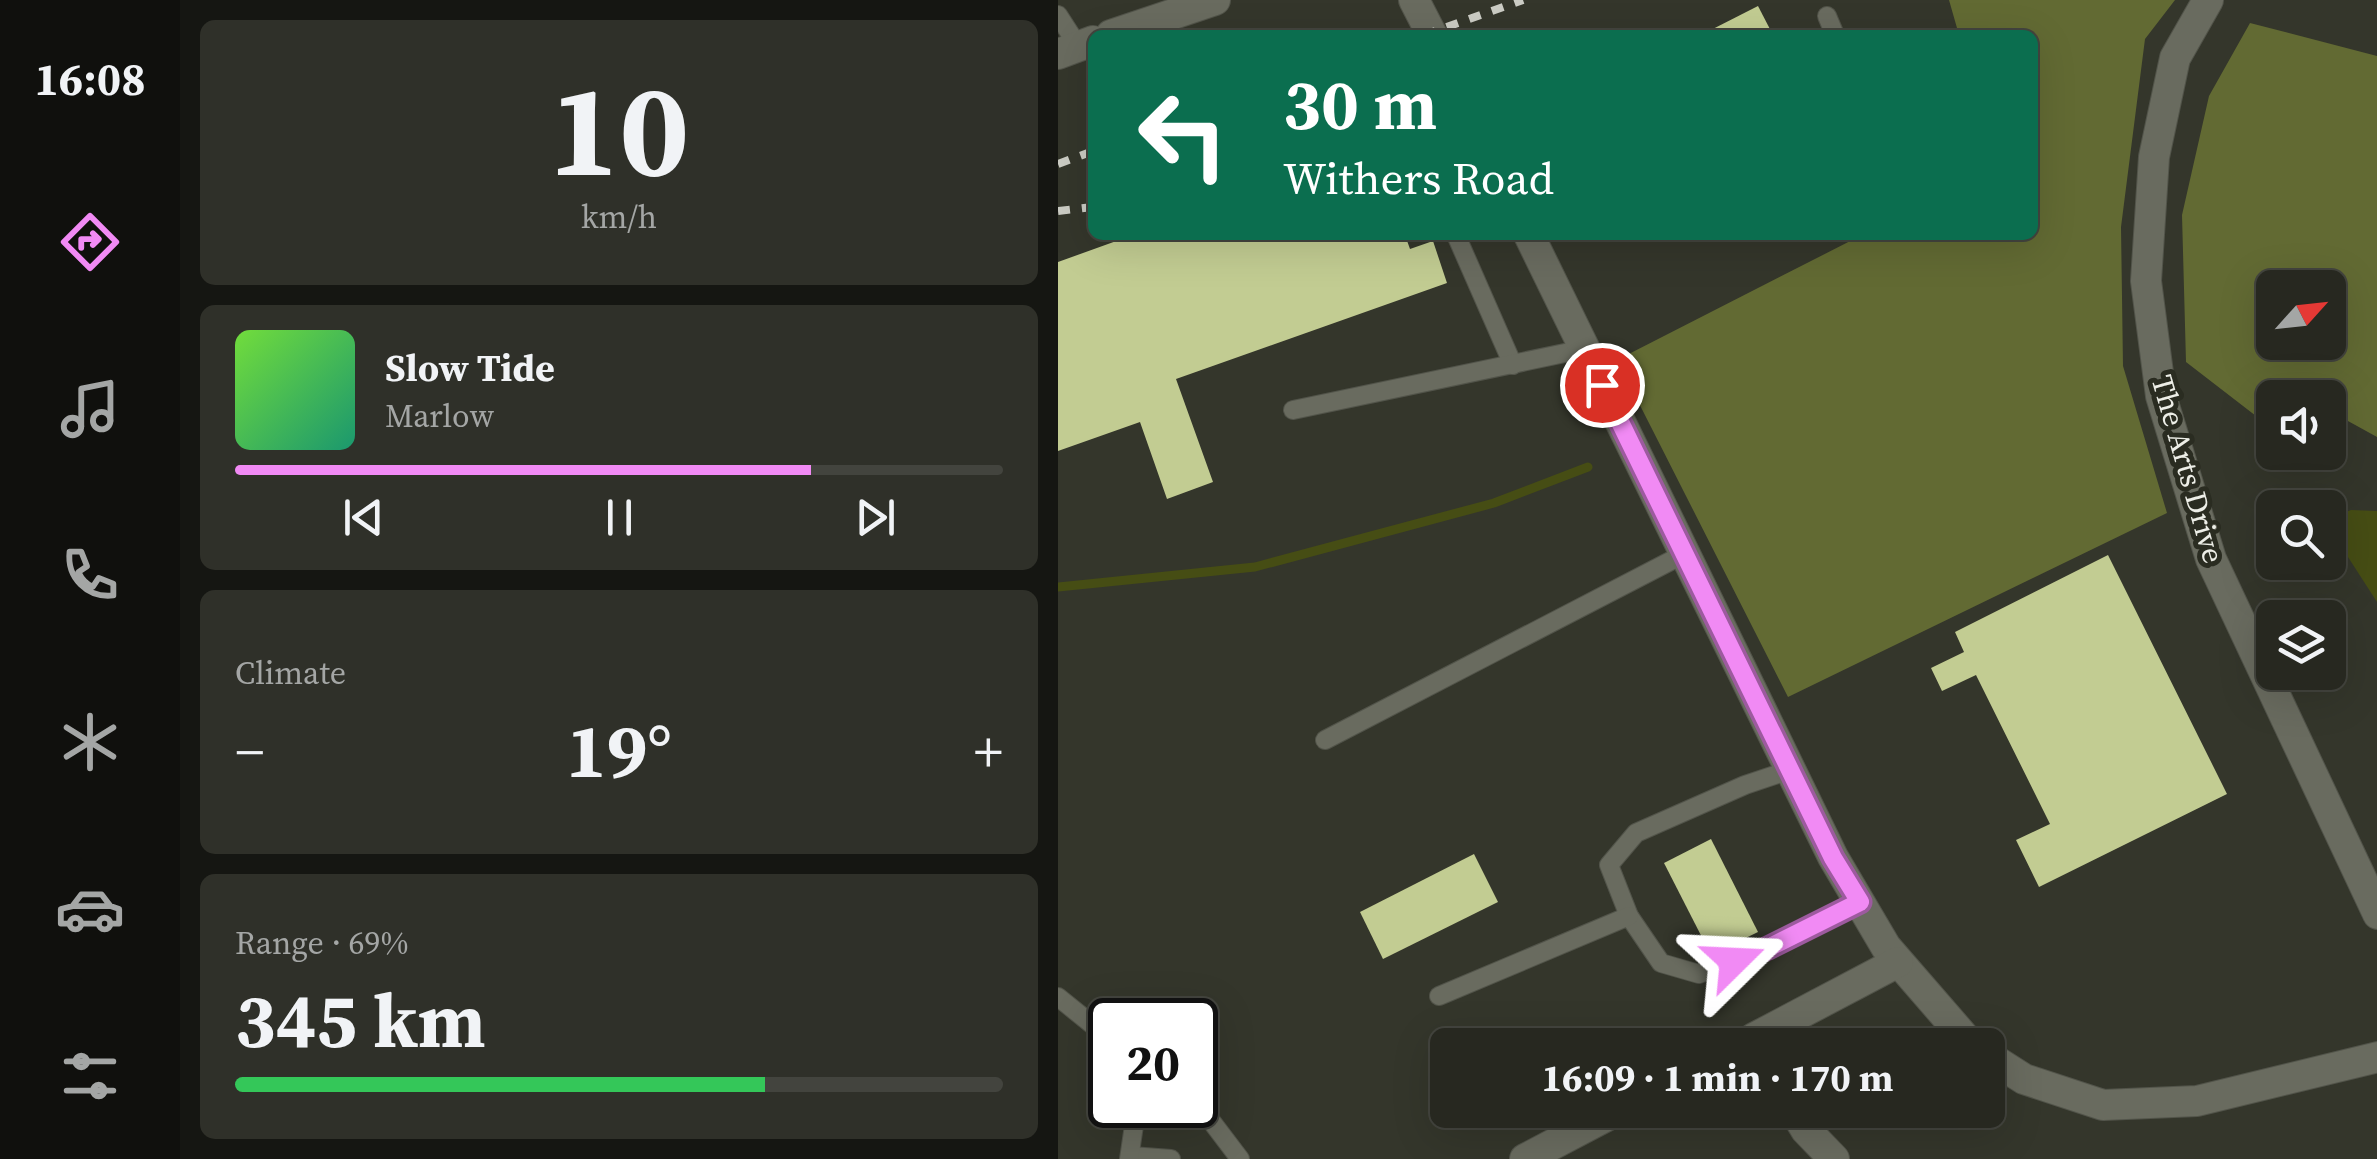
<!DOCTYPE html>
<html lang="en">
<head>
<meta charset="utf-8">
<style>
	:root { --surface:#272820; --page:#2f3029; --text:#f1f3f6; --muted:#a4a6a5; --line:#43443e; --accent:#f18af4 }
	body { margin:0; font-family:"Source Serif 4",serif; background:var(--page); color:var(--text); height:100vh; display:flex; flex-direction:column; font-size:38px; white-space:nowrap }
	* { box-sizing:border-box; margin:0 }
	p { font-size:32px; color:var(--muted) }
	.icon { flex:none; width:55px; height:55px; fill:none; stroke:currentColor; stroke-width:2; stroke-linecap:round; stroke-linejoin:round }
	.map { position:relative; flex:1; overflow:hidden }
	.details { display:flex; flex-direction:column; gap:20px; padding:20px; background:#151612; width:878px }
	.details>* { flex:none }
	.banner { position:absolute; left:30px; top:30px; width:950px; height:210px; border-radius:15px; box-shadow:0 10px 40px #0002,0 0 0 2px var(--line); background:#0b6e4f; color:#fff; overflow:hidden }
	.needle { width:65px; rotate:63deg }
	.buttons { position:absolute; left:1198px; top:270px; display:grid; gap:20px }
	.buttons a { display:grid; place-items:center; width:90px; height:90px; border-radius:15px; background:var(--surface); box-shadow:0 10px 40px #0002,0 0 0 2px var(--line); font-size:50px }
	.speed { position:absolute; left:30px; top:998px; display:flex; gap:20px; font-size:50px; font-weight:700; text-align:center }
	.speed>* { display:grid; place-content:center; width:130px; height:130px; border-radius:50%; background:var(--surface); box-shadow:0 10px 40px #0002,0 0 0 2px var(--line); line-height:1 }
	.speed .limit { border:5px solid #111; border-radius:15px; background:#fff; color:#111 }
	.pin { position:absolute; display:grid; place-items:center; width:85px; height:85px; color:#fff; margin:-42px; border:5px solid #fff; border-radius:50%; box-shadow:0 2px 10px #0007 }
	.me { position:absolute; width:110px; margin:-55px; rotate:69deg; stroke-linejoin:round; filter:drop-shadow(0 0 8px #0008) }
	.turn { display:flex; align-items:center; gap:35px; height:210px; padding:0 30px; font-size:45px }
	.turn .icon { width:130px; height:130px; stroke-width:2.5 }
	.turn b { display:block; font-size:70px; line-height:85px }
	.big { font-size:75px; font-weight:700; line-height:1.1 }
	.details .widget { flex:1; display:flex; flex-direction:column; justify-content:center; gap:15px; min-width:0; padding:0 35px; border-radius:15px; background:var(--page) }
	.details .dial { align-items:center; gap:0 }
	.dial b { font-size:130px; line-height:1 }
	.song { display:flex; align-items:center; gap:30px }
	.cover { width:120px; height:120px; border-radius:15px; background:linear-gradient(135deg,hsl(100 70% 55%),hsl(160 70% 35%)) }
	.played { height:10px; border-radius:5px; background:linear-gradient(90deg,var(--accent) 75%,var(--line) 75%) }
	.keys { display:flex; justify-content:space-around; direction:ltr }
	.heat { display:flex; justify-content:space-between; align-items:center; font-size:55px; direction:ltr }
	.charge { height:15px; border-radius:8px; background:linear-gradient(90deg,#34c759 69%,var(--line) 0) }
	.trip { position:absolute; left:372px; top:1028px; width:575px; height:100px; border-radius:15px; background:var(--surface); box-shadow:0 10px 40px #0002,0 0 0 2px var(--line); font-weight:700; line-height:100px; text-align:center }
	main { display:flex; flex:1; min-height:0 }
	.tab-bar { display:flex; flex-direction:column; width:180px; justify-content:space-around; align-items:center; background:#10100d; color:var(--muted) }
	.tab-bar .icon { width:70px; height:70px }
	.tab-bar .on { color:var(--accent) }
	.tab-bar b { font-size:45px; color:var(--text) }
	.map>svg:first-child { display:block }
</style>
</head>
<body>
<main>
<nav class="tab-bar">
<b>16:08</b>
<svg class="icon on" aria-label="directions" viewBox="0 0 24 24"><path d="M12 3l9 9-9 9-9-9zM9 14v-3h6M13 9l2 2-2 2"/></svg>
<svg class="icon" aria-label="music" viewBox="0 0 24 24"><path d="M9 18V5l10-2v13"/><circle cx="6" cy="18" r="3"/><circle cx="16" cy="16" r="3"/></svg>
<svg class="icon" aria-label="phone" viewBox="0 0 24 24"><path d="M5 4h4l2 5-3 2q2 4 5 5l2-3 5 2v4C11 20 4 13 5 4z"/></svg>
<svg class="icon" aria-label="climate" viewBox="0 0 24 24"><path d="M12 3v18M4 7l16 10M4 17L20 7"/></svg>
<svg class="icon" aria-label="car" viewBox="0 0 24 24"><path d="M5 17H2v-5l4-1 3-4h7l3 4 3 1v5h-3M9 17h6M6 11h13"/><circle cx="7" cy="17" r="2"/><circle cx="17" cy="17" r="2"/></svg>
<svg class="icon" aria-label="filters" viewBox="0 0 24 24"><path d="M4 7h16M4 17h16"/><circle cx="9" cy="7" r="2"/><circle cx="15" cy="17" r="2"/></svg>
</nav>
<section class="details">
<div class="widget dial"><b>10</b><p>km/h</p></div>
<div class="widget">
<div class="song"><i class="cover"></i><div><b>Slow Tide</b><p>Marlow</p></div></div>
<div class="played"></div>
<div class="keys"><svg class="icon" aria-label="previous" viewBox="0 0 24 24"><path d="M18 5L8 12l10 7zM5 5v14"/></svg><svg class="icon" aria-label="pause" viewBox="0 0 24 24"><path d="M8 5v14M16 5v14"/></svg><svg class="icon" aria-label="next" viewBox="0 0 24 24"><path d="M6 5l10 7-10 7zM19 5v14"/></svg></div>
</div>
<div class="widget"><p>Climate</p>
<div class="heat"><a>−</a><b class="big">19°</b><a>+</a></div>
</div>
<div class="widget"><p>Range · 69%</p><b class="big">345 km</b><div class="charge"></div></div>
</section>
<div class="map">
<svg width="1320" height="1159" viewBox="0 0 1320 1159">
	<rect width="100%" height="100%" fill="#34362b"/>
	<g fill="#626a33" fill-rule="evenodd">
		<polygon points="891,0 1117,0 1087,39 1063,227 1065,366 1109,513 730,697 559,360 804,235 975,235 975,35 901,35"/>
		<path d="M 1192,23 L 1319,56 L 1319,437 L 1270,410 L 1270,398 L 1215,398 L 1215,414 L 1198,416 L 1128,362 L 1124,215 L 1151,96 ZM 1215,288 L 1270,288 L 1270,342 L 1215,342 Z"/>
	</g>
	<polygon fill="#464d14" points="1293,510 1319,511 1319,602 1270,526 1270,519"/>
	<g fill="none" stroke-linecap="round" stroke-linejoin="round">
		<polyline stroke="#464d14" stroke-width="9" points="0,587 197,567 436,503 530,467"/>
	</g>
	<g fill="#c2cc92">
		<polygon points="700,6 715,35 643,35"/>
		<polygon points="75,235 347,235 352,249 375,241 389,283 118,379 155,482 109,499 82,422 0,451 0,262"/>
		<polygon points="1050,555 1169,794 981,887 958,840 992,824 918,675 884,691 873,668 906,652 897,632"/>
		<polygon points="653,839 700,932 653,955 606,863"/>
		<polygon points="416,854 440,902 325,959 302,912"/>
	</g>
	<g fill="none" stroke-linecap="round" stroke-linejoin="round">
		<defs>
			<g id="service">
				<polyline points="0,15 20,46"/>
				<polyline points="769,16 777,35"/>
				<polyline points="398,235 455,365"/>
				<polyline points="235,410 526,349"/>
				<polyline points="267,740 626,554"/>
				<polyline points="732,770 687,785 578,833 551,865 571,916 603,963 641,974 710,948 802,902"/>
				<polyline points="381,996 571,916"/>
				<polyline points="0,997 52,1039"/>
				<polyline points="138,1101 182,1159"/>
				<polyline points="73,1156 113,1159"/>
				<polyline points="71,1159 79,1105"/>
			</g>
			<g id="minor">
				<polyline points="356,0 374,35"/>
				<polyline points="1150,0 1117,58 1096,157 1088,281 1103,396 1153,559 1320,914"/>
				<polyline points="53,35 157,0"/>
				<polyline points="0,54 35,41"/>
				<polyline points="471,235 775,857 828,947 913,1045"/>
				<polyline points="700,1045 696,1038 840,962"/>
				<polyline points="930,1056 966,1079 1045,1105 1139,1101 1320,1057"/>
				<polyline points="736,1110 748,1130 776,1159"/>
				<polyline points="467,1159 560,1110"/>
			</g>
		</defs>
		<use href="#service" stroke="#52544a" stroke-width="20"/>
		<use href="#minor" stroke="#52544a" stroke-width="32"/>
		<use href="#service" stroke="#696b5f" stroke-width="18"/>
		<use href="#minor" stroke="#696b5f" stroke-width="30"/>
		<g stroke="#cbccc4" stroke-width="8" stroke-dasharray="12 12" stroke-linecap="butt">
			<polyline points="366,35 465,0"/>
			<polyline points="0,164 35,151"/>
			<polyline points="0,211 35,207"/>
		</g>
	</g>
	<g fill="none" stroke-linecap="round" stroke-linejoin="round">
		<defs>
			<polyline id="route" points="544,385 775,858 802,902 710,948 676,961"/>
		</defs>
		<use href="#route" stroke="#9d5a9f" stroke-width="25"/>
		<use href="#route" stroke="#f18af4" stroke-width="18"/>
	</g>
	<g text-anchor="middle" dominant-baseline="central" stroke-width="10" stroke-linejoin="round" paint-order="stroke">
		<g font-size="30" fill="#edeee7" stroke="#2a2c21">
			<text transform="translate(1130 469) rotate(74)">The Arts Drive</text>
		</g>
	</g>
</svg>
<div class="buttons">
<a><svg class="needle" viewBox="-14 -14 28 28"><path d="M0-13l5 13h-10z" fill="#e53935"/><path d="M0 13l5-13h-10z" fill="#a4a6a5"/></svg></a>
<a><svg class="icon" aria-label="sound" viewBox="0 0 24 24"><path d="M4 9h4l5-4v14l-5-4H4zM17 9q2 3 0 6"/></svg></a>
<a><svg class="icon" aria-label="search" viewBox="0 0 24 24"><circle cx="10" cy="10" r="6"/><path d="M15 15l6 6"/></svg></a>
<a><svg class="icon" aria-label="layers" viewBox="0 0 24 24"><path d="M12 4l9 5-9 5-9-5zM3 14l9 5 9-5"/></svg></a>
</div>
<div class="speed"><div class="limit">20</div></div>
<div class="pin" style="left:544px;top:385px;background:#d93025"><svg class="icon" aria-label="arrive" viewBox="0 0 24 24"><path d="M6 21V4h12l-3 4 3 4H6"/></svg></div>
<svg class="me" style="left:676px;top:961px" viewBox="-20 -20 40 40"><path d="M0-17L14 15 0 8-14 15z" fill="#f18af4" stroke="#fff" stroke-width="4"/></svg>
<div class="trip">16:09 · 1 min · 170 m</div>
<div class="banner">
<div class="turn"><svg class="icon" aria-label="left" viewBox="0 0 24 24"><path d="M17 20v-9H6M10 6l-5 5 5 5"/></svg><div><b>30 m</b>Withers Road</div></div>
</div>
</div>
</main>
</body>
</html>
